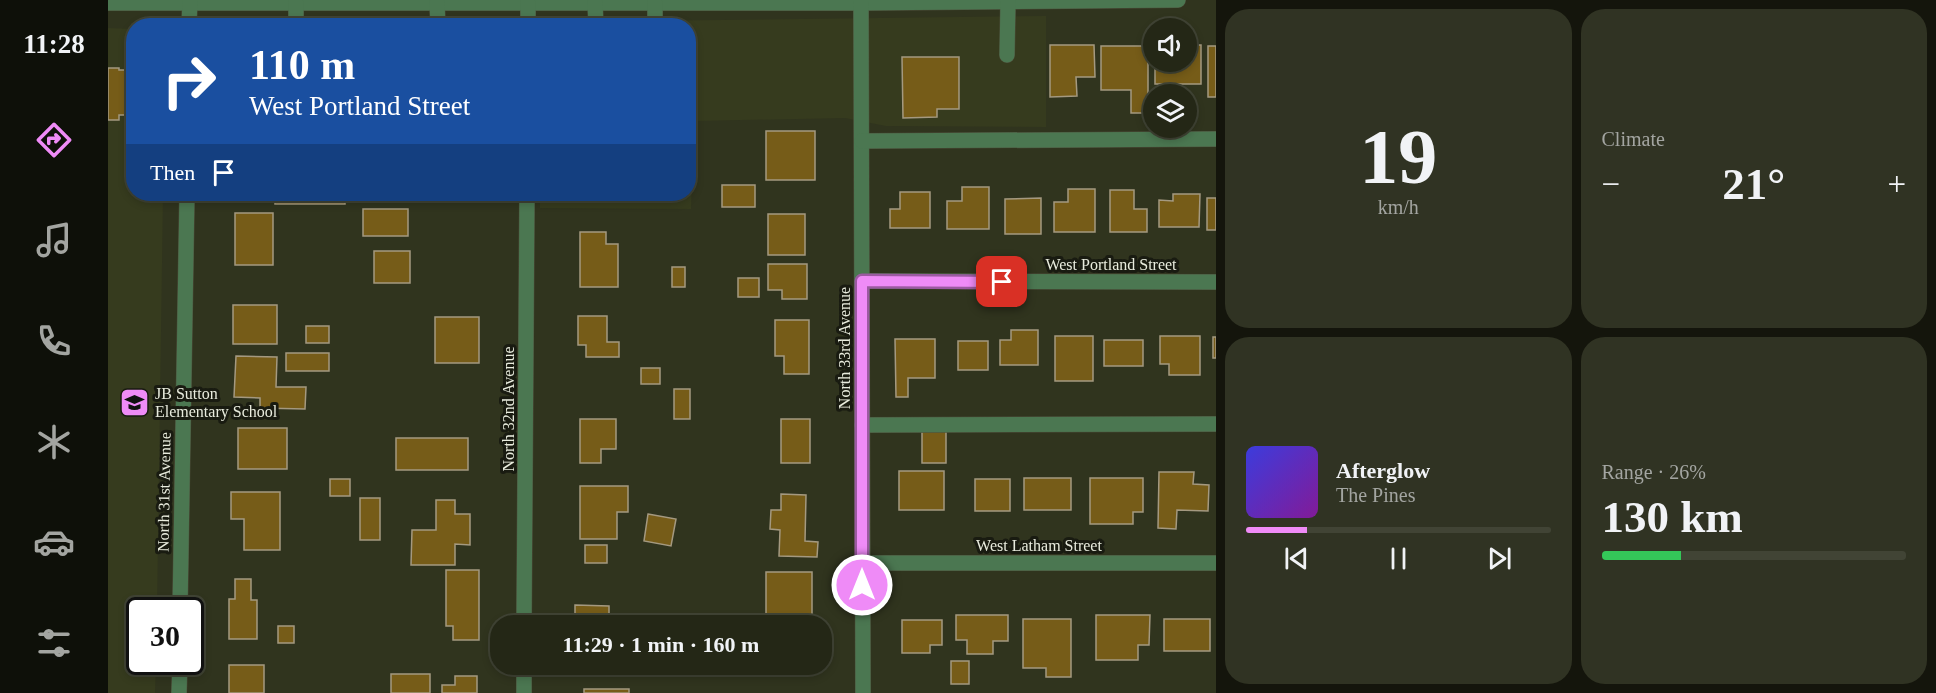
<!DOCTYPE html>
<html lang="en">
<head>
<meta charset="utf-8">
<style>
	:root { --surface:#242716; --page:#303323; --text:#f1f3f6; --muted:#a3a5a1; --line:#414435; --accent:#ef8bf7 }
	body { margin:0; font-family:Georgia,serif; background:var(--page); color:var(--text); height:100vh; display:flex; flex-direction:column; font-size:22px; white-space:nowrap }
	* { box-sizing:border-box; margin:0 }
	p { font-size:20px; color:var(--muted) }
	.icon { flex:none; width:33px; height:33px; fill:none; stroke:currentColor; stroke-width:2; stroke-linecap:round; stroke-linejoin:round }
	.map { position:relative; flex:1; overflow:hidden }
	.drawer { display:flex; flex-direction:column; gap:9px; padding:9px; background:#14150c; width:720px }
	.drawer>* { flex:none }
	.hud { position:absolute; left:18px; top:18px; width:570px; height:183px; border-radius:24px; box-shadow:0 3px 9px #0003,0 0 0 2px var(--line); background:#1a4fa0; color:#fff; overflow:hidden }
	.tools { position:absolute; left:1035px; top:18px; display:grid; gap:12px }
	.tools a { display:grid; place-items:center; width:54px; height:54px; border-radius:50%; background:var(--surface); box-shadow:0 3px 9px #0003,0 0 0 2px var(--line); font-size:30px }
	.speed { position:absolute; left:18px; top:597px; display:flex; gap:12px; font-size:30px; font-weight:700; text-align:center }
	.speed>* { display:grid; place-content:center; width:78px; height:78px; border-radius:50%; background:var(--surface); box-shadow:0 3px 9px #0003,0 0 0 2px var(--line); line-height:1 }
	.speed .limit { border:3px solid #111; border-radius:9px; background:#fff; color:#111 }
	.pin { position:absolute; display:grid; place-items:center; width:51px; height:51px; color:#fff; margin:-26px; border-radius:12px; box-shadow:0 3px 9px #0006 }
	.me { position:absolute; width:66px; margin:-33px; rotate:0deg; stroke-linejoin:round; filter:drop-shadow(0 0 4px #0008) }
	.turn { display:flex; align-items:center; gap:21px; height:126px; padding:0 24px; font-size:27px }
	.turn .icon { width:78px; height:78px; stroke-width:2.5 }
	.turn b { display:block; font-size:42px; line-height:51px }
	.then { display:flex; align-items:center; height:57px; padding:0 24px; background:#0003; gap:12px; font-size:22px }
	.big { font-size:45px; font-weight:700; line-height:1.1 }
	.drawer .card { flex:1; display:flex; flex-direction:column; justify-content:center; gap:9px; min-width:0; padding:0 21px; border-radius:24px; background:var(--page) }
	.drawer .dial { align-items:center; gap:0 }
	.dial b { font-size:78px; line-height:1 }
	.song { display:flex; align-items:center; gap:18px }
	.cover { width:72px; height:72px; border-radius:9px; background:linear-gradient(135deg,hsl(240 70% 55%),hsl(290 70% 35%)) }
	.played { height:6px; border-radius:3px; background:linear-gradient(90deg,var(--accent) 20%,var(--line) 20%) }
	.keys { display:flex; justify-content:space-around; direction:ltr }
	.heat { display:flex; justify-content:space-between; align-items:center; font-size:33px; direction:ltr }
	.charge { height:9px; border-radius:4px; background:linear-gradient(90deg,#34c759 26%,var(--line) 0) }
	.drawer .tiles { flex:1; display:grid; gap:9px; grid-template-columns:repeat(2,1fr) }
	.trip { position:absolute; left:382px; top:615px; width:342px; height:60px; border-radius:24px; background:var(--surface); box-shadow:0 3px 9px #0003,0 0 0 2px var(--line); font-weight:700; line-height:60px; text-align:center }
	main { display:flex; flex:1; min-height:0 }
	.tab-bar { display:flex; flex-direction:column; width:108px; justify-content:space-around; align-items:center; background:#0e1009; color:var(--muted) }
	.tab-bar .icon { width:42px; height:42px }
	.tab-bar .active { color:var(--accent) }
	.tab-bar b { font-size:27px; color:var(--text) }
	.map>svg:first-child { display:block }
</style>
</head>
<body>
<main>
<nav class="tab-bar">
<b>11:28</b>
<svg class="icon active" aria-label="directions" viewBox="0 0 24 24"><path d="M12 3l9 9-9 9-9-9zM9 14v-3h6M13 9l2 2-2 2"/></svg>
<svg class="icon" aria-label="music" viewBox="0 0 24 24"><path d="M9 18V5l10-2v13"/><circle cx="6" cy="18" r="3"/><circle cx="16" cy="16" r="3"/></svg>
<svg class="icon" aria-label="phone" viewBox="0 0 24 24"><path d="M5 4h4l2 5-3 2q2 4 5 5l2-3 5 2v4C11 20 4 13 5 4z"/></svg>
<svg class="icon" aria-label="climate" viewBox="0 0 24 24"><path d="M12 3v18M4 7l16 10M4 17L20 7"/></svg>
<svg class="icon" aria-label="car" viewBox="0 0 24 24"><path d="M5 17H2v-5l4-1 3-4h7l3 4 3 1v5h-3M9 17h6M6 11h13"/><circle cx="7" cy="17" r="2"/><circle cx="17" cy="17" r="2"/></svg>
<svg class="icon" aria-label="filters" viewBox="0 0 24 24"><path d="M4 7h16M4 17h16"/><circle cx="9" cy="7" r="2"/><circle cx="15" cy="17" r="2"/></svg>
</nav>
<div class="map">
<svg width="1108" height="693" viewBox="0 0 1108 693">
	<rect width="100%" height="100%" fill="#30341e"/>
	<g fill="#363b1e">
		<polygon points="938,16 938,127 778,126 737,118 586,121 583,209 432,208 432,194 580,194 580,26 439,25 445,22"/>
		<polygon points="0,28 25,29 26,194 55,194 49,610 32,610 32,662 48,662 47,693 0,693"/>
	</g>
	<g fill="#765c18" stroke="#a49980" stroke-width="1.5">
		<polygon points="942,45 986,45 987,77 968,77 969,96 942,97"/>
		<polygon points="1078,45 1093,45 1093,84 1047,84 1047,62 1078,62"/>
		<polygon points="993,46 1040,46 1040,113 1023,113 1023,90 993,90"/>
		<rect x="1100" y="46" width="8" height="51"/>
		<polygon points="794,57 851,57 851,109 829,109 829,117 795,118"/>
		<polygon points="0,68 11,68 11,70 23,70 25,100 23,100 23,115 11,115 11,120 0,120"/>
		<rect x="658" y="131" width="49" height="49"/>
		<rect x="614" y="185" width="33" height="22"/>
		<polygon points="854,187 881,187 881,229 839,229 839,201 854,201"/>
		<polygon points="960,189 987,189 987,232 946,232 946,202 960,202"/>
		<polygon points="1002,190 1026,190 1026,209 1039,209 1039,232 1002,232"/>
		<polygon points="792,192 822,192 822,228 782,228 782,209 792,209"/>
		<rect x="167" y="194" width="70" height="10"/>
		<rect x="290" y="194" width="32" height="7"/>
		<polygon points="1065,194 1092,194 1091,227 1051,227 1051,200 1065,201"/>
		<polygon points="933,198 933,234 897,234 897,199"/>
		<rect x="1099" y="198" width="9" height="32"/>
		<rect x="255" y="209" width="45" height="27"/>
		<rect x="127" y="213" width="38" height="52"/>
		<rect x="660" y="214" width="37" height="41"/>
		<polygon points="472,232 498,232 498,244 510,244 510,287 472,287"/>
		<rect x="266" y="251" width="36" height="32"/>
		<polygon points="660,264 699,264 699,299 674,299 674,290 660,290"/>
		<rect x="564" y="267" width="13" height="20"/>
		<rect x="630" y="278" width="21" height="19"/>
		<rect x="125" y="305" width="44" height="39"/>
		<polygon points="470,316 499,316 499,342 511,342 511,357 478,357 478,345 470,345"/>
		<rect x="327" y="317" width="44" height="46"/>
		<polygon points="667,320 701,320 701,374 676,374 676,356 667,356"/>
		<rect x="198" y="326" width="23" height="17"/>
		<polygon points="903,330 930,330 930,365 892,365 892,340 903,340"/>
		<rect x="947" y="336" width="38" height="45"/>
		<polygon points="1052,336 1092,336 1092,375 1061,375 1061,364 1052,364"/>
		<rect x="1105" y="337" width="3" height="21"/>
		<polygon points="787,339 827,339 827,378 800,378 800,397 788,397"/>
		<rect x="996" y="340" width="39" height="26"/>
		<rect x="850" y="341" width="30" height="29"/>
		<rect x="178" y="353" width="43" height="18"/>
		<polygon points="128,356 169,357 168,387 198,387 197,409 152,408 152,398 126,397"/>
		<rect x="533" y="368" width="19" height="16"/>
		<rect x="566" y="389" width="16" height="30"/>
		<polygon points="472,419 508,419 508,449 493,449 493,463 472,463"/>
		<rect x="673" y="419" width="29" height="44"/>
		<rect x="130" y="428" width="49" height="41"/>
		<rect x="814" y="431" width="24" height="32"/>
		<rect x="288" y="438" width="72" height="32"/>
		<rect x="791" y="471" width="45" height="39"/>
		<polygon points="1051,472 1086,472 1085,484 1101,485 1100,511 1069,510 1068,529 1050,528"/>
		<rect x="916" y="478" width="47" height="32"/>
		<polygon points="982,478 1035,478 1035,512 1025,512 1025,524 982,524"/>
		<rect x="222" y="479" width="20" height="17"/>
		<rect x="867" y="479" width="35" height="32"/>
		<polygon points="472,486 520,486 520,512 509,512 509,539 472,539"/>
		<polygon points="123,492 172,492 172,550 136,550 136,519 123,519"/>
		<polygon points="673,494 698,495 697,541 710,542 709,557 671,556 672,530 662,529 663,510 673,510"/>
		<rect x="252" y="498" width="20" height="42"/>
		<polygon points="328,500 347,500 347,514 362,514 362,545 347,544 347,565 303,565 304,530 328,530"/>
		<polygon points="540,514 568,519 563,546 536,541"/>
		<rect x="477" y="545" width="22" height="18"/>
		<polygon points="338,570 371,570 371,640 345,640 345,626 338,626"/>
		<rect x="658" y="572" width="46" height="43"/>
		<polygon points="127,579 143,579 143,600 149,600 149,639 121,639 121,599 127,599"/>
		<polygon points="467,605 501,606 501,626 467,626"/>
		<polygon points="848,615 900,615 900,641 885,641 885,654 859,654 859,640 848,640"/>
		<polygon points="988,615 1042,615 1041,645 1030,645 1030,660 988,660"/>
		<polygon points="915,619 963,619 963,677 938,677 938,668 915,668"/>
		<rect x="1056" y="619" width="46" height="32"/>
		<polygon points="794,620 834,620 834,645 822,645 822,653 794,653"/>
		<rect x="170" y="626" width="16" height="17"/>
		<rect x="843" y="661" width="18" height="23"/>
		<rect x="121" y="665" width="35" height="28"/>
		<rect x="283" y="674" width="39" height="19"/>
		<polygon points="347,676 369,676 369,693 334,693 334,685 347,685"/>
		<rect x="476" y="689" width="45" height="4"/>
	</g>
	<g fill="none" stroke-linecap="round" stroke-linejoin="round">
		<defs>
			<g id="minor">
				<polyline points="0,3 753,3 1070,0"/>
				<polyline points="188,3 188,26"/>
				<polyline points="329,3 330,26"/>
				<polyline points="487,3 488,26"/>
				<polyline points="753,3 755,693"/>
				<polyline points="81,26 82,0"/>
				<polyline points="420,26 420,3"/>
				<polyline points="547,26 547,3"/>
				<polyline points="899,55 900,2"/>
				<polyline points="754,141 1108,139"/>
				<polyline points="754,281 1108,282"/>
				<polyline points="754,425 1108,424"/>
				<polyline points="754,563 1108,563"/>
				<polyline points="72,610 79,194"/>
				<polyline points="416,626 419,194"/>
				<polyline points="71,693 72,662"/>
				<polyline points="416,693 416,664"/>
			</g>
		</defs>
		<use href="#minor" stroke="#4e513d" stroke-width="16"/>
		<use href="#minor" stroke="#4b7751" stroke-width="15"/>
	</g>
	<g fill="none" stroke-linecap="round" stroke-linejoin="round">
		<defs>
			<polyline id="route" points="754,585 754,281 894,282"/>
		</defs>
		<use href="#route" stroke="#9b5aa1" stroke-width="15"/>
		<use href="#route" stroke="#ef8bf7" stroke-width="10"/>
	</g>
	<defs>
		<symbol id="school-square" viewBox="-11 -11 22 22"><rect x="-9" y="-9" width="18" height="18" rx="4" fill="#ef8bf7" stroke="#191b11"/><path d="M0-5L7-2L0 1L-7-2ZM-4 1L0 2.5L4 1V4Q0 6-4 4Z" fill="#111"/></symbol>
	</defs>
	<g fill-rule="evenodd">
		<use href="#school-square" x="10" y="386" width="33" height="33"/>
	</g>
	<g text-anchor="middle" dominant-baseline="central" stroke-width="6" stroke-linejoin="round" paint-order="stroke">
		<g font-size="16" fill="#e9ecde" stroke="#191b11">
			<text x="1003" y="264">West Portland Street</text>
			<text transform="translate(736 348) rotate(-90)">North 33rd Avenue</text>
			<text transform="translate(400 409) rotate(-90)">North 32nd Avenue</text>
			<text transform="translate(56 492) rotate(-89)">North 31st Avenue</text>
			<text x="931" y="545">West Latham Street</text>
		</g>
		<g font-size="16" fill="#e9ecde" stroke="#191b11" text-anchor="start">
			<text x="47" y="393">JB Sutton<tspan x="47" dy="18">Elementary School</tspan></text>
		</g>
	</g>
</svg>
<div class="tools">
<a><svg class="icon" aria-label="sound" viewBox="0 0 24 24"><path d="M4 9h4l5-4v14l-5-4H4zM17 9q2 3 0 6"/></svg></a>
<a><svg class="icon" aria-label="layers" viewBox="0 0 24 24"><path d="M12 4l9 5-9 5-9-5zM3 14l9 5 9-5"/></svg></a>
</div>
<div class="speed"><div class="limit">30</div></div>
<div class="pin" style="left:894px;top:282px;background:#d93025"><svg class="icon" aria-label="arrive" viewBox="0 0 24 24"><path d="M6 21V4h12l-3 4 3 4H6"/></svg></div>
<svg class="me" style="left:754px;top:585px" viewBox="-20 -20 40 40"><circle r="17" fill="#ef8bf7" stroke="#fff" stroke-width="3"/><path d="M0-11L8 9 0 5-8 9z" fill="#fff"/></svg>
<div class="trip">11:29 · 1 min · 160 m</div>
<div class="hud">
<div class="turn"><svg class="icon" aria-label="right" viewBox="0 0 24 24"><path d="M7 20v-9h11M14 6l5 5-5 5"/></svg><div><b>110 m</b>West Portland Street</div></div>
<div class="then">Then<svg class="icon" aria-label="arrive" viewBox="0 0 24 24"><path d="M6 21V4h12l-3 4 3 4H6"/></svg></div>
</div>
</div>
<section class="drawer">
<div class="tiles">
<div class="card dial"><b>19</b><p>km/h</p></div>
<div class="card"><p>Climate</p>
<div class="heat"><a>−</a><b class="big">21°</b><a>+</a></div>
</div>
<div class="card">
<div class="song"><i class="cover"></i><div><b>Afterglow</b><p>The Pines</p></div></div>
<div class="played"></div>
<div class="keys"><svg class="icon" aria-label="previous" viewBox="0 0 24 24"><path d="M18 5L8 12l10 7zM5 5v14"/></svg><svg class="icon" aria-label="pause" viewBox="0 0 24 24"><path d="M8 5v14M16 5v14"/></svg><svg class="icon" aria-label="next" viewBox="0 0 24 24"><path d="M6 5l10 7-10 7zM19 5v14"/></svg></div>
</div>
<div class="card"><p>Range · 26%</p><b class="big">130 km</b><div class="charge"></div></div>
</div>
</section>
</main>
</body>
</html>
